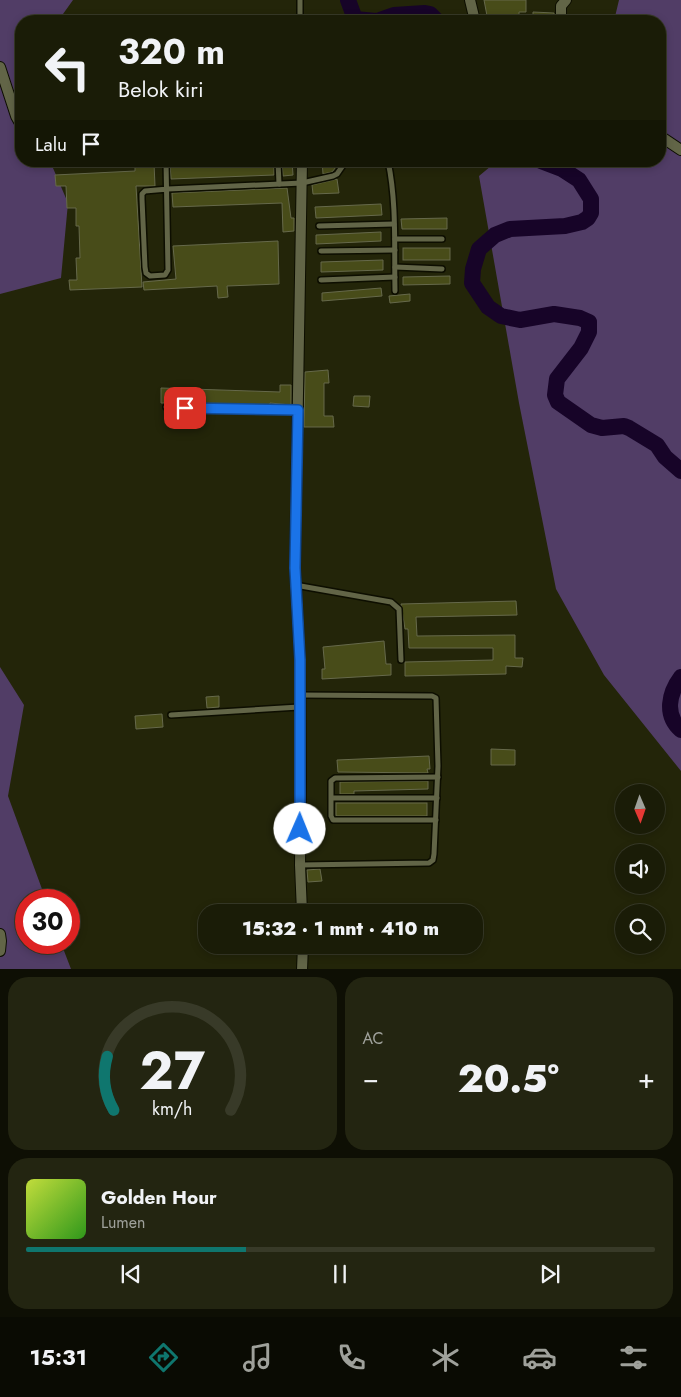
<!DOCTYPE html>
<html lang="id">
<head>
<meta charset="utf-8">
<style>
	:root { --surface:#1a1c07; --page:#232511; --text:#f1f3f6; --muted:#9fa19b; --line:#383a28; --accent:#0f766e }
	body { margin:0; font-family:Jost,sans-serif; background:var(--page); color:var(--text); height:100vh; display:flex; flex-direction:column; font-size:19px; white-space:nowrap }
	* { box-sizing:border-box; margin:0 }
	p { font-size:16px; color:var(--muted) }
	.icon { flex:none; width:28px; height:28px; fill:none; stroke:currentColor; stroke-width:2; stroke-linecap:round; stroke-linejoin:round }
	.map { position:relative; height:969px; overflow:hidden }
	.drawer { display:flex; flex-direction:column; gap:8px; padding:8px; background:#0e0f04; flex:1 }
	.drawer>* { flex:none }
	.top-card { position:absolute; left:15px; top:15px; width:651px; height:152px; border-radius:20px; box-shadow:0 2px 8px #0003,0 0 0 1px var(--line); background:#1a1c07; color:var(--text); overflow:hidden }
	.needle { width:32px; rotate:178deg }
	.fabs { position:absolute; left:615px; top:784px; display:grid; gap:10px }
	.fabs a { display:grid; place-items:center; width:50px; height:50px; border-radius:50%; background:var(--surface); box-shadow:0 2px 8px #0003,0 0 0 1px var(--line); font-size:25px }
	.speed { position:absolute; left:15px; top:889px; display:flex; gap:10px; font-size:25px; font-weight:700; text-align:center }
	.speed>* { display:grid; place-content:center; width:65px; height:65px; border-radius:50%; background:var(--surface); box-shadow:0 2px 8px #0003,0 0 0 1px var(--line); line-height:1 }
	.speed .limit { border:8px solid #d22; background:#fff; color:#111 }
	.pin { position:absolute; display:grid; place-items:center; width:42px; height:42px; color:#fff; margin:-21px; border-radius:10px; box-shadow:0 2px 8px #0006 }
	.me { position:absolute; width:55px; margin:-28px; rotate:1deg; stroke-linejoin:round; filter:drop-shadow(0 0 4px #0008) }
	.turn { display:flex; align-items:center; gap:18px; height:105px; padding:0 20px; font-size:22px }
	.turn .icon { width:65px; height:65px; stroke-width:2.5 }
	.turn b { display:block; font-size:35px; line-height:42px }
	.then { display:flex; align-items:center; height:48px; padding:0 20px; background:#0003; gap:10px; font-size:19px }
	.big { font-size:38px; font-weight:800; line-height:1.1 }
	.drawer .widget { flex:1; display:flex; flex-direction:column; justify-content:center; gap:8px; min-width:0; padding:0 18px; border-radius:20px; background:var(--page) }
	.drawer .dial { align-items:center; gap:0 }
	.dial svg { height:130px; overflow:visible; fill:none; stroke:var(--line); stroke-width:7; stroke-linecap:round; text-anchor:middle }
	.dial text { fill:var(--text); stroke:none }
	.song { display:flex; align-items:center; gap:15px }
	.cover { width:60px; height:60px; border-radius:8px; background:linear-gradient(135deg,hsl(70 70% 55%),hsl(110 70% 35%)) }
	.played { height:5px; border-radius:2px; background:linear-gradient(90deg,var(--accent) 35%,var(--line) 35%) }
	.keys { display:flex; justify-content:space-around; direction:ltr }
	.heat { display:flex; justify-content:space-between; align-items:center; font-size:28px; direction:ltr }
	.drawer .tiles { flex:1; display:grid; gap:8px; grid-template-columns:1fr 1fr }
	.widget:last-child { grid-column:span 2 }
	.trip { position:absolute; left:198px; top:904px; width:285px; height:50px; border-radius:20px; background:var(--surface); box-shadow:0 2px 8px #0003,0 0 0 1px var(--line); font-weight:800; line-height:50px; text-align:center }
	.dock { display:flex; height:80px; justify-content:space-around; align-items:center; background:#0a0b03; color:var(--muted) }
	.dock .icon { width:35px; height:35px }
	.dock .selected { color:var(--accent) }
	.dock b { font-size:22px; color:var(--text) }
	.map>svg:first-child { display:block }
</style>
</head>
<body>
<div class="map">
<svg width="681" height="970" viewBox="0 0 681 970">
	<rect width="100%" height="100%" fill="#232509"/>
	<g fill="#513d66">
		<polygon points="0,0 73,0 58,21 21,21 21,161 50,161 68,203 61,278 0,294"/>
		<polygon points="619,0 681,0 681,771 604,675 556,589 519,403 479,176 497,161 660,161 660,21 614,21"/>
		<polygon points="0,667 24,705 8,796 46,900 26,900 26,942 61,943 71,969 0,969"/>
	</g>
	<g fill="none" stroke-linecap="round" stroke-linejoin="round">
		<g stroke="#170428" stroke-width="16">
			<polyline points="348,0 355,19 376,21"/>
			<polyline points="377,21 394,15 425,13 430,14 437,21"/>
			<polyline points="541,161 562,169 579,180 591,199 591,213 588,218 582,222 565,226 510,229 495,235 479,249 473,269 472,283 488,307 501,316 520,320 554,314 580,318 589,322 589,332 581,348 557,379 555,395 558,402 591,425 602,428 624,426 629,428 657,445 665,457 681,471"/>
			<path d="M 681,677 C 669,693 664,715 681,730"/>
		</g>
	</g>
	<g fill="#484c19" stroke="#66694b">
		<polygon points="484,0 526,0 526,12 519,12 519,21 488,21"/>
		<polygon points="533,12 554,13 554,21 533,21"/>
		<polygon points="237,161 274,161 274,175 171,179 170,164"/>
		<polygon points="282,161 292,161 293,175 283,176"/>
		<polygon points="322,161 336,161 336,167 332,172 323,174"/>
		<polygon points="135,163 154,163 155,186 136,186 142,287 70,290 69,280 77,280 76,258 80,258 79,226 76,226 76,208 67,208 66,186 56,186 55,175 135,171"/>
		<polygon points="337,179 339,193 313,194 312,185"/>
		<polygon points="287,188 291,218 294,218 294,231 283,232 282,203 173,207 172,193"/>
		<polygon points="381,204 382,215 316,218 315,207"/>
		<polygon points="447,218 447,229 402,229 401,219"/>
		<polygon points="381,232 381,241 316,244 316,235"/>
		<polygon points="278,241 279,284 227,286 228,297 218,298 217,286 144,290 143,282 176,279 173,246"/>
		<rect x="403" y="248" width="47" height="12"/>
		<polygon points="383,260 383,270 321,272 321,262"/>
		<polygon points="450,276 450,284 403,285 403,277"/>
		<polygon points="381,288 382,296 322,301 322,293"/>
		<polygon points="410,294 410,301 390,303 389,296"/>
		<polygon points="328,370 329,383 324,383 324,416 333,416 334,427 304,427 305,372"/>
		<polygon points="280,385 291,385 291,405 270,403 270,405 161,403 161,388 280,392"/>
		<polygon points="354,396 370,396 369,407 353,406"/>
		<polygon points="516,601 517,615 416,617 417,636 515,635 515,658 523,658 522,667 506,666 506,674 405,676 405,662 493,660 493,648 409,648 408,629 405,629 401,604"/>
		<polygon points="384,641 386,664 391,664 391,675 322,679 322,669 325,669 323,647"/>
		<polygon points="219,696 219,707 207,708 206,697"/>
		<polygon points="162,714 163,727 136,729 135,716"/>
		<polygon points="491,749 515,750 515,765 491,765"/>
		<polygon points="429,756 430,769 427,769 428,773 338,772 337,760"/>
		<polygon points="428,781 428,789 354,791 354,794 340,794 340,782"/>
		<rect x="336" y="803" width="91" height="13"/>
		<polygon points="320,869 322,881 308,882 307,870"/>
	</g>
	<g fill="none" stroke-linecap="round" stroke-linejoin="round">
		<defs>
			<g id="service">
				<polyline points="300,0 300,21"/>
				<polyline points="166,161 168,270 165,275 150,276 146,273 145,267 142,199 142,194 145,191 168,189 302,183 333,176 337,174 346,161"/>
				<polyline points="278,161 279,184"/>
				<path d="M 388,161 C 397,204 394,248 395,291"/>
				<polyline points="319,226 394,224"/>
				<polyline points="395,239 442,239"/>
				<polyline points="321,251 395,250"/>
				<polyline points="395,267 442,269"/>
				<polyline points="321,280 395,277"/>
				<polyline points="166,407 298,410"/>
				<polyline points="295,585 391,602 399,609 401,660"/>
				<polyline points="300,695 432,696 436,698 438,766 434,854 433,860 429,863 300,865"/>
				<polyline points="171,715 299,707"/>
				<polyline points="332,798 437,798"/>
				<polyline points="436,820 333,820 331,816 331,781 335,778 438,777"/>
			</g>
			<g id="minor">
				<polyline points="470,0 475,21"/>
				<polyline points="561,21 561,6 566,0"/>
				<polyline points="0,67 16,116 21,125"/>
				<polyline points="660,136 681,150"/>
				<polyline points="302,912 300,865 301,781 300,660 295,568 302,161"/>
				<polyline points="0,934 1,941 0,951"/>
				<polyline points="302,970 303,945"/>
			</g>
		</defs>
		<use href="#service" stroke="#0d0e00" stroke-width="8"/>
		<use href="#minor" stroke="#0d0e00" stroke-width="12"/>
		<use href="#service" stroke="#626547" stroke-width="5"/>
		<use href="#minor" stroke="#626547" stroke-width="10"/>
	</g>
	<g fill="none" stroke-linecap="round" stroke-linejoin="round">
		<defs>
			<polyline id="route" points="185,408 298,410 295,568 300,660 300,829"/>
		</defs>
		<use href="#route" stroke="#114b97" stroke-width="12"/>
		<use href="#route" stroke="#1a73e8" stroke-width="9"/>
	</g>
</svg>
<div class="fabs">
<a><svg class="needle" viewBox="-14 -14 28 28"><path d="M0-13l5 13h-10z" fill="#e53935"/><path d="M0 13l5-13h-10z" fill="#9fa19b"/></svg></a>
<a><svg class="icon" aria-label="sound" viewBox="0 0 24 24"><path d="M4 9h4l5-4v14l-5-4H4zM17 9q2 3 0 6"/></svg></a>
<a><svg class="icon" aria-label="search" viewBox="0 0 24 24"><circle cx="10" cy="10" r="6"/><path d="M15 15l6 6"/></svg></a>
</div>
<div class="speed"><div class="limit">30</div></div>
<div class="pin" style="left:185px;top:408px;background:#d93025"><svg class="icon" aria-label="arrive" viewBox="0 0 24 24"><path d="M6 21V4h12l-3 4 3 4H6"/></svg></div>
<svg class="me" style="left:300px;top:829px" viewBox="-20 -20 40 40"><circle r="19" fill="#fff"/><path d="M0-13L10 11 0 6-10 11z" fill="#1a73e8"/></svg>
<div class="trip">15:32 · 1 mnt · 410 m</div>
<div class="top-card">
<div class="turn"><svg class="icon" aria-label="left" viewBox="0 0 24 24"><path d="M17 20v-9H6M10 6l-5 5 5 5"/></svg><div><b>320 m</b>Belok kiri</div></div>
<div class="then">Lalu<svg class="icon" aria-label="arrive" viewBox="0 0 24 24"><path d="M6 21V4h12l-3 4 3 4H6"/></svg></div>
</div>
</div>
<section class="drawer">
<div class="tiles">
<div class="widget dial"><svg viewBox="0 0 100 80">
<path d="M14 69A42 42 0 1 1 86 69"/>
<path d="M14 69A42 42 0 0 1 10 36" stroke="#0f766e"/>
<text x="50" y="56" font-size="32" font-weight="700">27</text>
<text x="50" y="72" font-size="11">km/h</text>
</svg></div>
<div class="widget"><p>AC</p>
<div class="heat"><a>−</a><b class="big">20.5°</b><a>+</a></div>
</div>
<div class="widget">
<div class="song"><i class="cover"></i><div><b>Golden Hour</b><p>Lumen</p></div></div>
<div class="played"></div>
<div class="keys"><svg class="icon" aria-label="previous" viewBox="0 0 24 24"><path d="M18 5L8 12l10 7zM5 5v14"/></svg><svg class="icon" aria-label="pause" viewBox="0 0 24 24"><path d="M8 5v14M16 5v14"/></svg><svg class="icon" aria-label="next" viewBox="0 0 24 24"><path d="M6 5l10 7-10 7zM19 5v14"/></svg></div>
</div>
</div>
</section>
<nav class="dock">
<b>15:31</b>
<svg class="icon selected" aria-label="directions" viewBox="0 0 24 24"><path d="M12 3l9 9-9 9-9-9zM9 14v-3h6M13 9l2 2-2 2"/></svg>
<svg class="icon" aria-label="music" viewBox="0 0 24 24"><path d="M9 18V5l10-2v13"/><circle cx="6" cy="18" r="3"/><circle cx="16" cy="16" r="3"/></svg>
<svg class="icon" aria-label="phone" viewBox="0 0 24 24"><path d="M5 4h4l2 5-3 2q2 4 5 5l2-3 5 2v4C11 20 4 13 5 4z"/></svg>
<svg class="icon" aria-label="climate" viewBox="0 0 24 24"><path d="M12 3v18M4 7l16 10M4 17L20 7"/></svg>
<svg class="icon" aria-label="car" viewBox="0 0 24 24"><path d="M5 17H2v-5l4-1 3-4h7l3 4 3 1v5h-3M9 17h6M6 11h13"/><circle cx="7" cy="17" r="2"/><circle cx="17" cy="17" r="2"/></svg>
<svg class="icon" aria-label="filters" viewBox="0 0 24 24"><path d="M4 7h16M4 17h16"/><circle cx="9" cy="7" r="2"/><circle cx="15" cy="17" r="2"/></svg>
</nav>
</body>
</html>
